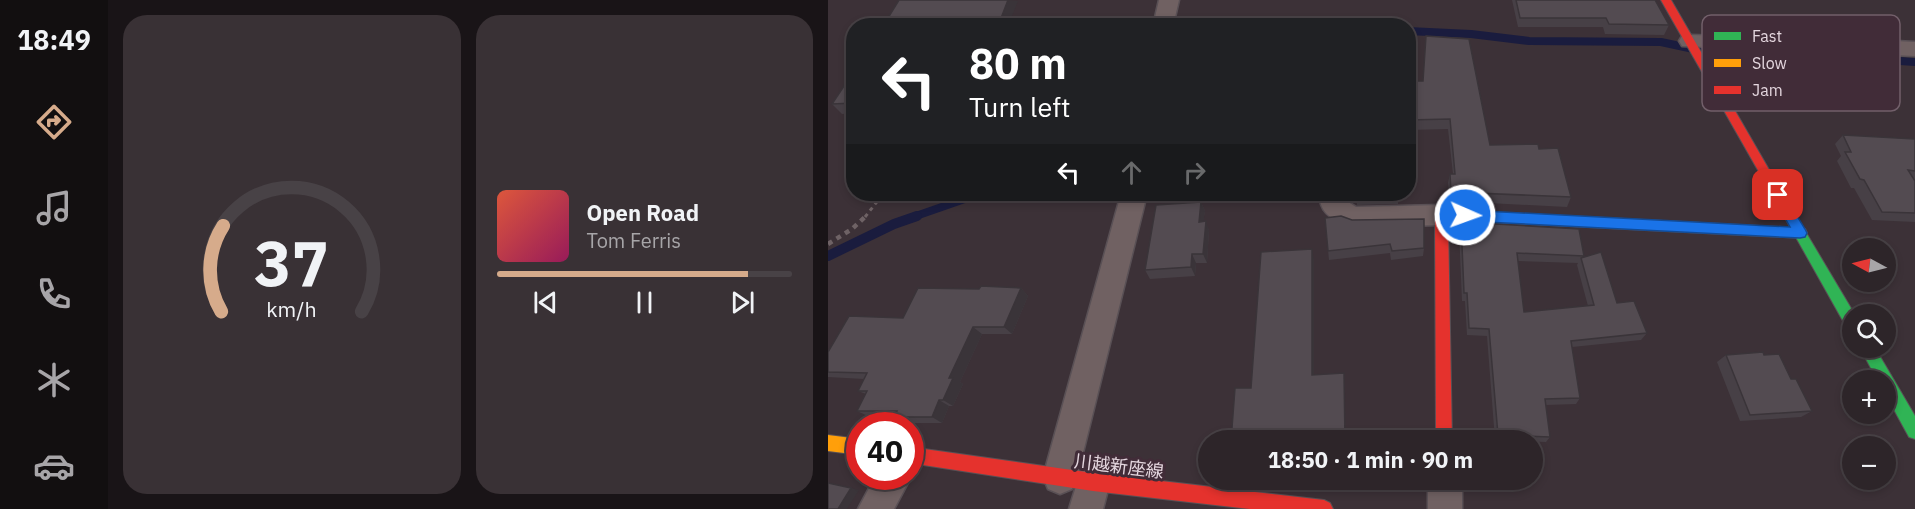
<!DOCTYPE html>
<html lang="en">
<head>
<meta charset="utf-8">
<style>
	:root { --surface:#2d2529; --page:#393135; --text:#f1f3f6; --muted:#a7a5a8; --line:#484246; --accent:#d6ab8b }
	body { margin:0; font-family:"IBM Plex Sans","Noto Sans JP",sans-serif; background:var(--page); color:var(--text); height:100vh; display:flex; flex-direction:column; font-size:22px; white-space:nowrap }
	* { box-sizing:border-box; margin:0 }
	p { font-size:20px; color:var(--muted) }
	.icon { flex:none; width:33px; height:33px; fill:none; stroke:currentColor; stroke-width:2; stroke-linecap:round; stroke-linejoin:round }
	.map { position:relative; flex:1; overflow:hidden }
	.details { display:flex; flex-direction:column; gap:15px; padding:15px; background:#191417; width:720px }
	.details>* { flex:none }
	.top-card { position:absolute; left:18px; top:18px; width:570px; height:183px; border-radius:24px; box-shadow:0 3px 9px #0003,0 0 0 2px var(--line); background:#202124; color:#fff; overflow:hidden }
	.needle { width:39px; rotate:277deg }
	.buttons { position:absolute; left:1014px; top:238px; display:grid; gap:12px }
	.buttons a { display:grid; place-items:center; width:54px; height:54px; border-radius:50%; background:var(--surface); box-shadow:0 3px 9px #0003,0 0 0 2px var(--line); font-size:30px }
	.speed { position:absolute; left:18px; top:412px; display:flex; gap:12px; font-size:30px; font-weight:700; text-align:center }
	.speed>* { display:grid; place-content:center; width:78px; height:78px; border-radius:50%; background:var(--surface); box-shadow:0 3px 9px #0003,0 0 0 2px var(--line); line-height:1 }
	.speed .limit { border:9px solid #d22; background:#fff; color:#111 }
	.pin { position:absolute; display:grid; place-items:center; width:51px; height:51px; color:#fff; margin:-26px; border-radius:12px; box-shadow:0 3px 9px #0006 }
	.me { position:absolute; width:66px; margin:-33px; rotate:92deg; stroke-linejoin:round; filter:drop-shadow(0 0 4px #0008) }
	.turn { display:flex; align-items:center; gap:21px; height:126px; padding:0 24px; font-size:27px }
	.turn .icon { width:78px; height:78px; stroke-width:2.5 }
	.turn b { display:block; font-size:42px; line-height:51px }
	.lanes { display:flex; align-items:center; height:57px; padding:0 24px; background:#0003; justify-content:center; gap:30px; direction:ltr }
	.lanes .off { opacity:.35 }
	.details .tile { flex:1; display:flex; flex-direction:column; justify-content:center; gap:9px; min-width:0; padding:0 21px; border-radius:24px; background:var(--page) }
	.details .dial { align-items:center; gap:0 }
	.dial svg { height:156px; overflow:visible; fill:none; stroke:var(--line); stroke-width:7; stroke-linecap:round; text-anchor:middle }
	.dial text { fill:var(--text); stroke:none }
	.song { display:flex; align-items:center; gap:18px }
	.cover { width:72px; height:72px; border-radius:9px; background:linear-gradient(135deg,hsl(10 70% 55%),hsl(330 70% 35%)) }
	.played { height:6px; border-radius:3px; background:linear-gradient(90deg,var(--accent) 85%,var(--line) 85%) }
	.keys { display:flex; justify-content:space-around; direction:ltr }
	.details .tiles { flex:1; display:grid; gap:15px; grid-template-columns:repeat(2,1fr) }
	.trip { position:absolute; left:370px; top:430px; width:345px; height:60px; border-radius:30px; background:var(--surface); box-shadow:0 3px 9px #0003,0 0 0 2px var(--line); font-weight:800; line-height:60px; text-align:center }
	main { display:flex; flex:1; min-height:0 }
	.dock { display:flex; flex-direction:column; width:108px; justify-content:space-around; align-items:center; background:#120f10; color:var(--muted) }
	.dock .icon { width:42px; height:42px }
	.dock .selected { color:var(--accent) }
	.dock b { font-size:27px; color:var(--text) }
	.map>svg:first-child { display:block }
</style>
</head>
<body>
<main>
<nav class="dock">
<b>18:49</b>
<svg class="icon selected" aria-label="directions" viewBox="0 0 24 24"><path d="M12 3l9 9-9 9-9-9zM9 14v-3h6M13 9l2 2-2 2"/></svg>
<svg class="icon" aria-label="music" viewBox="0 0 24 24"><path d="M9 18V5l10-2v13"/><circle cx="6" cy="18" r="3"/><circle cx="16" cy="16" r="3"/></svg>
<svg class="icon" aria-label="phone" viewBox="0 0 24 24"><path d="M5 4h4l2 5-3 2q2 4 5 5l2-3 5 2v4C11 20 4 13 5 4z"/></svg>
<svg class="icon" aria-label="climate" viewBox="0 0 24 24"><path d="M12 3v18M4 7l16 10M4 17L20 7"/></svg>
<svg class="icon" aria-label="car" viewBox="0 0 24 24"><path d="M5 17H2v-5l4-1 3-4h7l3 4 3 1v5h-3M9 17h6M6 11h13"/><circle cx="7" cy="17" r="2"/><circle cx="17" cy="17" r="2"/></svg>
</nav>
<section class="details">
<div class="tiles">
<div class="tile dial"><svg viewBox="0 0 100 80">
<path d="M14 69A42 42 0 1 1 86 69"/>
<path d="M14 69A42 42 0 0 1 15 25" stroke="#d6ab8b"/>
<text x="50" y="56" font-size="32" font-weight="700">37</text>
<text x="50" y="72" font-size="11">km/h</text>
</svg></div>
<div class="tile">
<div class="song"><i class="cover"></i><div><b>Open Road</b><p>Tom Ferris</p></div></div>
<div class="played"></div>
<div class="keys"><svg class="icon" aria-label="previous" viewBox="0 0 24 24"><path d="M18 5L8 12l10 7zM5 5v14"/></svg><svg class="icon" aria-label="pause" viewBox="0 0 24 24"><path d="M8 5v14M16 5v14"/></svg><svg class="icon" aria-label="next" viewBox="0 0 24 24"><path d="M6 5l10 7-10 7zM19 5v14"/></svg></div>
</div>
</div>
</section>
<div class="map">
<svg width="1087" height="509" viewBox="0 0 1087 509">
	<rect width="100%" height="100%" fill="#3c3137"/>
	<g fill="none" stroke-linecap="round" stroke-linejoin="round">
		<g stroke="#1a1c3e" stroke-width="8">
			<polyline points="580,31 643,34 701,41 833,42 884,53 982,55 1087,62"/>
			<polyline points="85,217 151,194"/>
		</g>
		<polyline stroke="#1a1c3e" stroke-width="10" points="0,256 66,224 89,216"/>
		<defs>
			<g id="street">
				<polygon points="331,0 351,0 345,26 325,26"/>
				<polygon points="861,35 1030,39 1087,42 1087,56 854,46 851,41 854,36"/>
				<polygon points="293,194 319,194 249,477 244,489 232,494 220,489 215,477"/>
				<path d="M 492,194 L 517,194 L 517,200 L 528,207 L 613,205 L 622,208 L 626,215 L 622,222 L 613,225 L 524,227 C 507,222 490,213 492,194 Z"/>
				<polygon points="265,465 277,470 282,482 275,509 241,509 253,470"/>
				<polygon points="82,476 83,477 66,509 30,509 47,477"/>
				<rect x="600" y="480" width="34" height="29"/>
			</g>
			<g id="fast">
				<polygon points="951,192 955,194 1027,315 1024,315 1024,329 1019,328 947,200 945,197 947,194"/>
				<polygon points="1032,348 1047,348 1087,416 1087,439 1081,437 1058,395 1058,381 1050,381"/>
			</g>
			<g id="slow">
				<polygon points="758,217 972,228 977,229 979,233 977,237 972,238 758,227 752,222"/>
				<polygon points="0,435 32,439 32,455 0,451"/>
			</g>
			<g id="jam">
				<polygon points="833,0 843,0 955,194 957,197 955,200 947,200"/>
				<polygon points="613,210 758,217 764,222 758,227 620,220 624,441 608,441 607,215"/>
				<polygon points="82,447 265,473 496,500 502,503 505,509 422,509 265,491 82,463"/>
			</g>
		</defs>
		<use href="#street" stroke="#595055" stroke-width="3"/>
		<use href="#fast" stroke="#595055" stroke-width="2"/>
		<use href="#slow" stroke="#595055" stroke-width="2"/>
		<use href="#jam" stroke="#595055" stroke-width="2"/>
		<polyline stroke="#6e6265" stroke-width="3" stroke-dasharray="4 4" stroke-linecap="butt" points="37,217 55,194"/>
		<polyline stroke="#6e6265" stroke-width="4.5" stroke-dasharray="5 5" stroke-linecap="butt" points="0,244 24,229 38,216"/>
		<use href="#street" fill="#706162" fill-rule="evenodd"/>
		<use href="#fast" fill="#30b455" fill-rule="evenodd"/>
		<use href="#slow" fill="#ff9f0a" fill-rule="evenodd"/>
		<use href="#jam" fill="#e5322d" fill-rule="evenodd"/>
	</g>
	<g fill="#474046" fill-rule="evenodd">
		<polygon points="684,0 827,0 841,25 836,35 777,34 775,27 690,27"/>
		<polygon points="26,71 26,113 14,114 4,104"/>
		<polygon points="580,81 662,145 711,149 743,197 739,207 622,201 620,183 622,174 625,174 620,129 580,130"/>
		<polygon points="1015,135 1087,139 1087,180 1086,180 1087,182 1087,222 1044,220 1026,188 1023,188 1009,161 1013,156 1007,144"/>
		<polygon points="528,194 571,194 570,204 529,205"/>
		<polygon points="373,202 377,211 375,221 381,230 379,263 368,263 367,276 322,279 317,270"/>
		<polygon points="497,218 524,220 596,248 595,256 563,260 562,253 501,260"/>
		<path d="M 633,222 L 756,256 L 755,257 L 789,303 L 819,333 L 813,340 L 744,347 L 752,398 L 748,404 L 718,405 L 722,437 L 718,442 L 667,440 L 659,336 L 639,335 L 637,301 L 634,301 L 631,230 ZM 690,261 L 750,263 L 749,265 L 760,306 L 696,312 Z"/>
		<polygon points="193,288 200,296 184,334 154,334 132,382 135,384 125,406 121,406 114,423 78,423 66,417 42,417 29,411 38,394 30,391 36,379 0,377 0,352 75,318 151,289"/>
		<polygon points="898,355 936,355 963,379 984,411 973,417 912,421 889,362"/>
	</g>
	<g fill="#3a3439">
		<polygon points="180,0 190,1 180,26 170,26"/>
		<polygon points="373,202 377,211 374,231 371,222"/>
		<polygon points="378,221 381,230 379,263 375,254"/>
		<polygon points="484,249 486,259 486,382 484,375"/>
		<polygon points="364,254 368,263 367,276 363,267"/>
		<polygon points="193,288 200,296 184,334 176,327"/>
		<polygon points="145,327 154,334 132,382 135,384 125,406 115,400 121,378"/>
		<polygon points="111,400 121,406 114,423 104,417"/>
		<polygon points="23,488 31,490 19,509 10,509"/>
	</g>
	<g fill="#534b51" stroke="#3a3439" stroke-width="1.5">
		<polygon points="71,0 180,0 170,26 55,26"/>
		<polygon points="688,0 827,0 841,25 781,24 778,18 692,18"/>
		<polygon points="598,36 641,39 662,145 710,144 711,149 730,148 743,197 623,192 622,174 627,174 622,119 580,120 580,81 595,81"/>
		<polygon points="26,71 26,103 4,104"/>
		<polygon points="1015,135 1087,139 1087,171 1080,170 1087,181 1087,213 1054,212 1036,180 1032,179 1017,152 1023,152"/>
		<polygon points="373,202 371,222 378,221 375,254 364,254 363,267 317,270 328,205"/>
		<polygon points="513,216 524,220 596,219 596,248 564,251 562,244 500,251 497,218"/>
		<polygon points="633,222 751,229 756,256 689,253 696,312 766,305 753,258 773,252 789,303 806,301 819,333 743,341 752,398 717,399 722,437 670,435 661,329 641,328 639,293 636,293"/>
		<polygon points="484,249 484,375 516,373 517,441 403,441 407,388 423,388 433,252"/>
		<polygon points="153,286 193,288 176,327 145,327 121,378 125,378 115,400 111,400 104,417 66,417 69,411 29,411 39,391 30,391 39,373 0,372 0,352 21,316 75,318 90,288 151,289"/>
		<polygon points="935,352 936,355 951,354 963,379 968,379 984,411 922,415 898,355"/>
		<polygon points="0,483 23,488 10,509 0,509"/>
	</g>
	<polygon fill="#1a73e8" stroke="#114b97" stroke-width="1.5" points="950,190 954,191 977,229 979,233 977,237 972,238 637,221 630,215 637,210 962,227 944,195"/>
	<g text-anchor="middle" dominant-baseline="central" stroke-width="6" stroke-linejoin="round" paint-order="stroke">
		<g font-size="18" fill="#e4d6de" stroke="#412c38">
			<text transform="translate(291 466) rotate(7)">川越新座線</text>
		</g>
	</g>
	<rect x="874" y="15" width="198" height="96" rx="9" fill="#412c38" stroke="#725f6a" stroke-width="1.5"/>
	<rect x="886" y="32" width="27" height="8" fill="#30b455"/>
	<rect x="886" y="59" width="27" height="8" fill="#ff9f0a"/>
	<rect x="886" y="86" width="27" height="8" fill="#e5322d"/>
	<g font-size="16" fill="#e4d6de">
		<text x="924" y="42">Fast</text>
		<text x="924" y="69">Slow</text>
		<text x="924" y="96">Jam</text>
	</g>
</svg>
<div class="buttons">
<a><svg class="needle" viewBox="-14 -14 28 28"><path d="M0-13l5 13h-10z" fill="#e53935"/><path d="M0 13l5-13h-10z" fill="#a7a5a8"/></svg></a>
<a><svg class="icon" aria-label="search" viewBox="0 0 24 24"><circle cx="10" cy="10" r="6"/><path d="M15 15l6 6"/></svg></a>
<a>+</a>
<a>−</a>
</div>
<div class="speed"><div class="limit">40</div></div>
<div class="pin" style="left:950px;top:195px;background:#d93025"><svg class="icon" aria-label="arrive" viewBox="0 0 24 24"><path d="M6 21V4h12l-3 4 3 4H6"/></svg></div>
<svg class="me" style="left:637px;top:215px" viewBox="-20 -20 40 40"><circle r="17" fill="#1a73e8" stroke="#fff" stroke-width="3"/><path d="M0-11L8 9 0 5-8 9z" fill="#fff"/></svg>
<div class="trip">18:50 · 1 min · 90 m</div>
<div class="top-card">
<div class="turn"><svg class="icon" aria-label="left" viewBox="0 0 24 24"><path d="M17 20v-9H6M10 6l-5 5 5 5"/></svg><div><b>80 m</b>Turn left</div></div>
<div class="lanes"><svg class="icon" aria-label="left" viewBox="0 0 24 24"><path d="M17 20v-9H6M10 6l-5 5 5 5"/></svg><svg class="icon off" aria-label="ahead" viewBox="0 0 24 24"><path d="M12 20V5M6 11l6-6 6 6"/></svg><svg class="icon off" aria-label="right" viewBox="0 0 24 24"><path d="M7 20v-9h11M14 6l5 5-5 5"/></svg></div>
</div>
</div>
</main>
</body>
</html>
